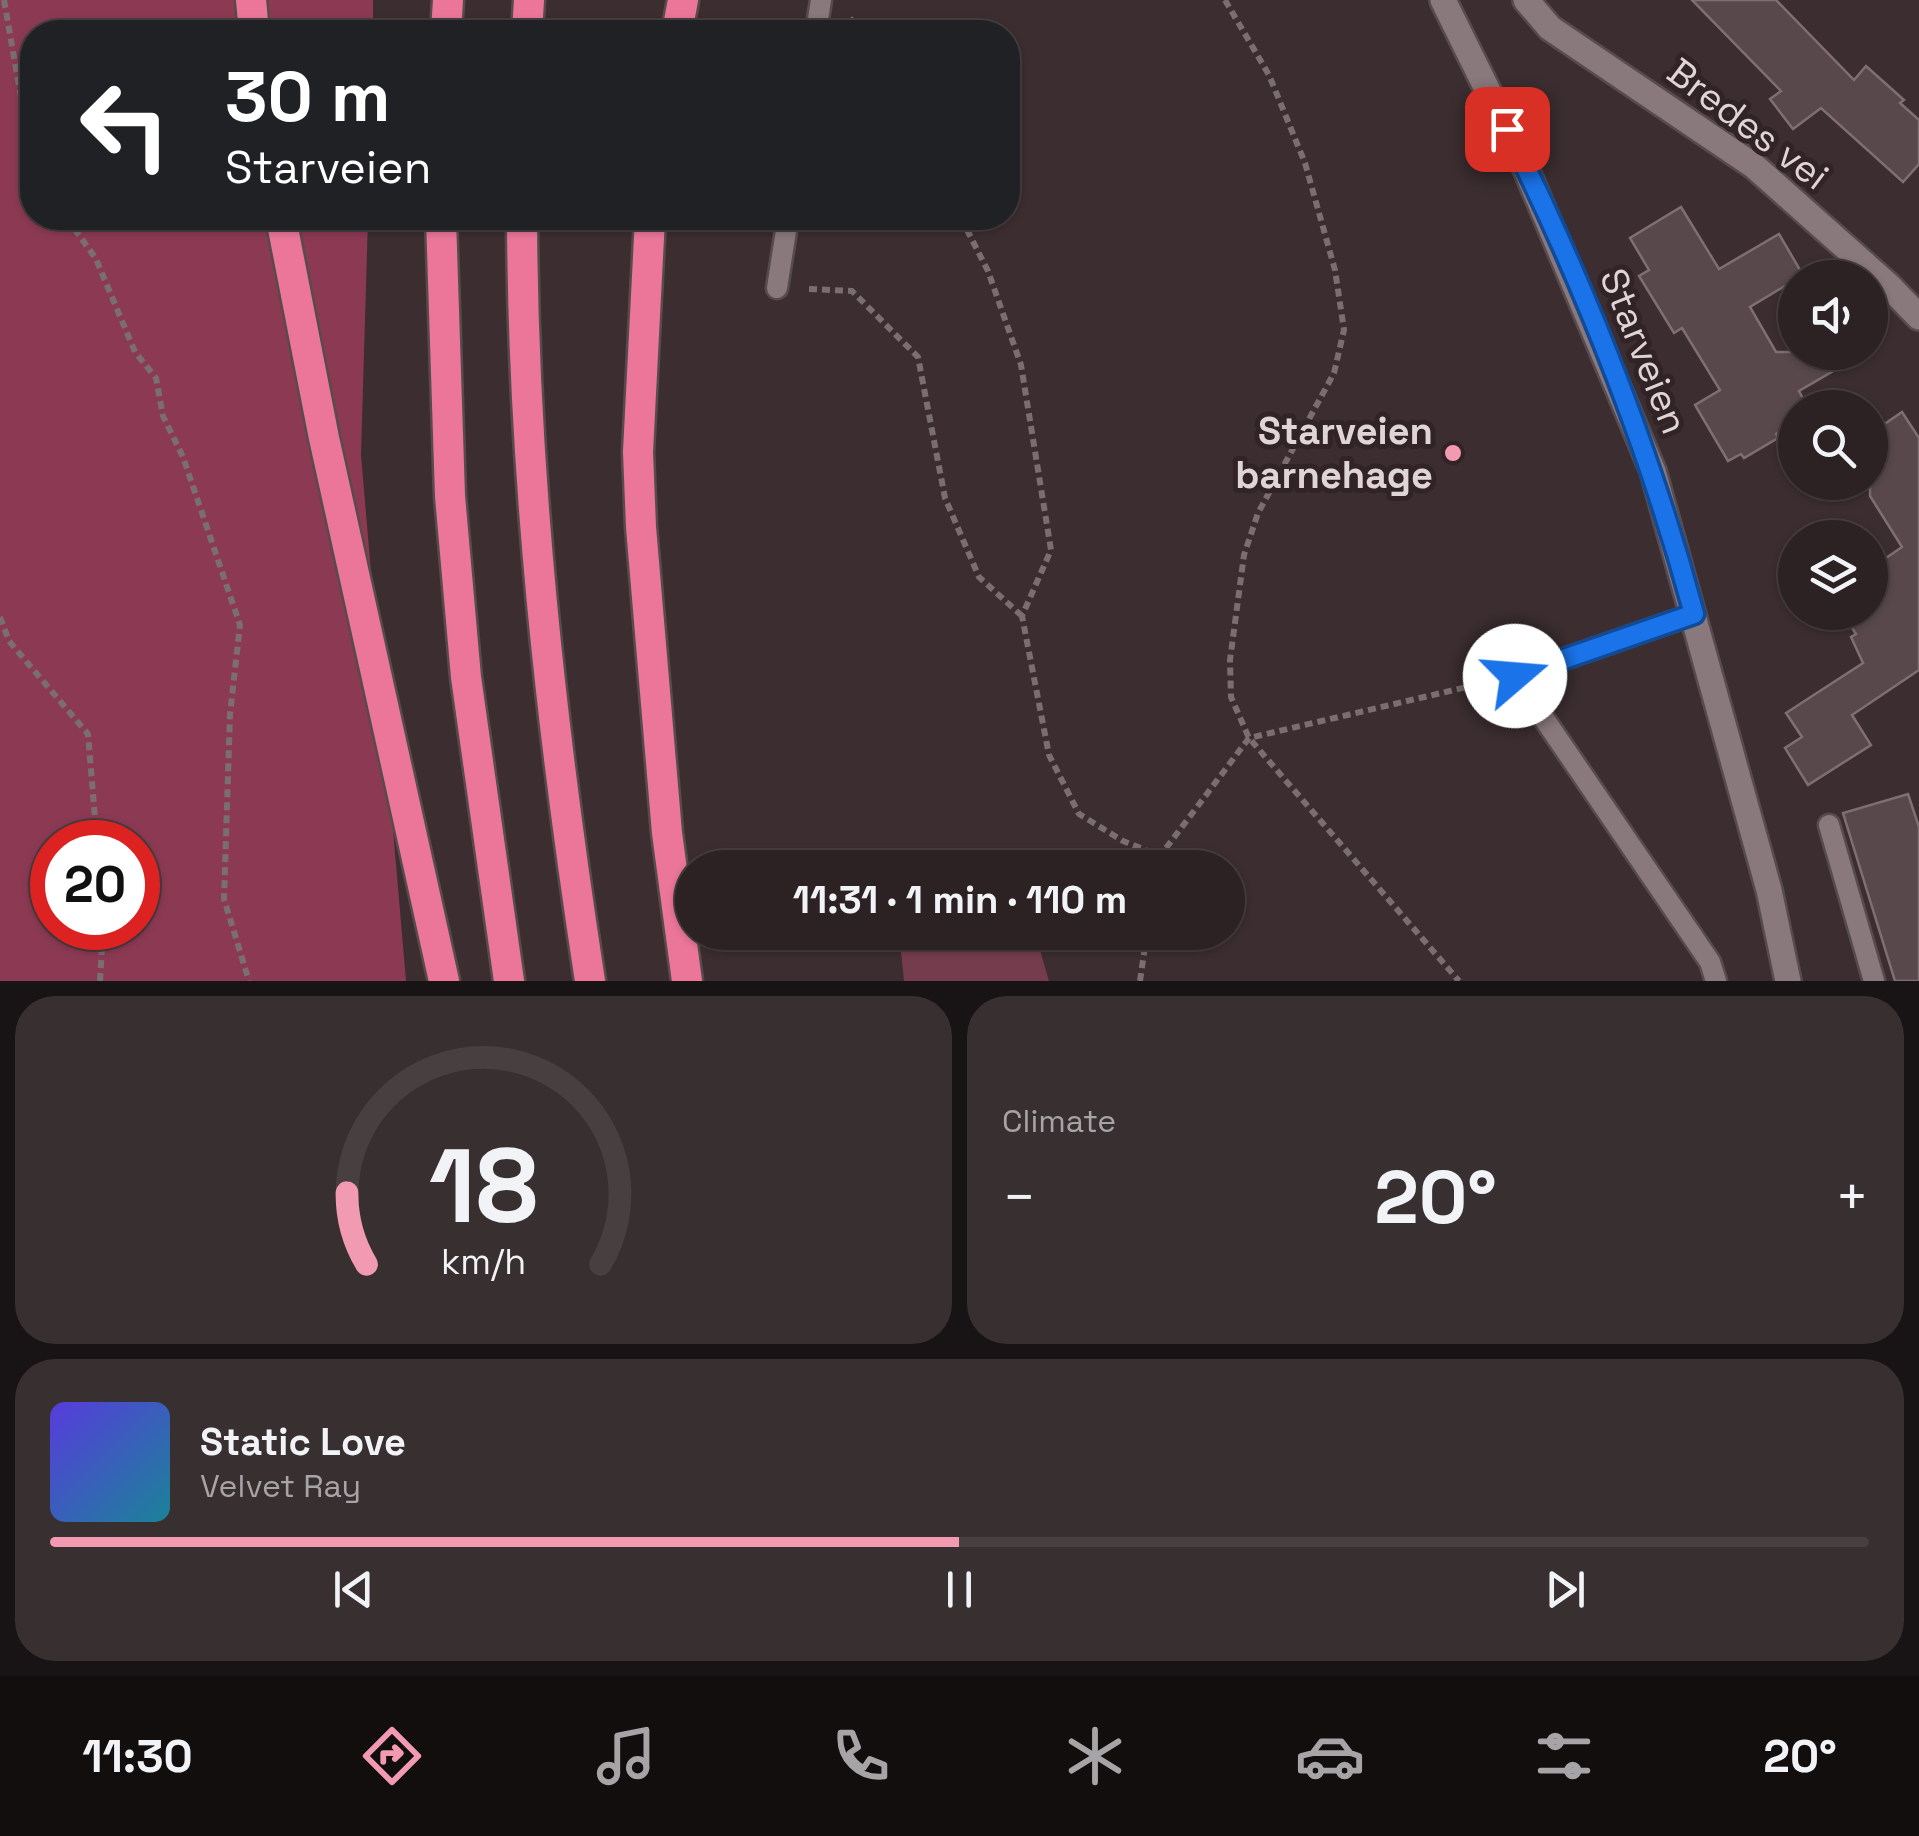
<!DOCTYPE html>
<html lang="en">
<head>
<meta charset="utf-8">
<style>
	:root { --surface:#2c2224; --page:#382f31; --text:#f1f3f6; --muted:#a6a4a6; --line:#483f41; --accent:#f19ab2 }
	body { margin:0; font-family:"Space Grotesk",sans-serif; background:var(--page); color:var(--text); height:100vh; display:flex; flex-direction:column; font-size:38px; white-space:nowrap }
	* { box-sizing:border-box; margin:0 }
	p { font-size:32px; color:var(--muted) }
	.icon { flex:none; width:55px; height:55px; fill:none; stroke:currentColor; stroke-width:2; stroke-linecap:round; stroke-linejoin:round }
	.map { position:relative; height:981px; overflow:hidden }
	.drawer { display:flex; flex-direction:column; gap:15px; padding:15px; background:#181314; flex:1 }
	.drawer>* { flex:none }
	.banner { position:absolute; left:20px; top:20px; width:1000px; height:210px; border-radius:40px; box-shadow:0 2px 8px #0004,0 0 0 2px var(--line); background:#202124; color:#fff; overflow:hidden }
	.buttons { position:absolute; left:1778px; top:260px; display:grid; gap:20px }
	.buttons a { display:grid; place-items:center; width:110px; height:110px; border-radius:50%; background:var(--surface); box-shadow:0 2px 8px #0004,0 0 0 2px var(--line); font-size:50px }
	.speed { position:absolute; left:30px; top:820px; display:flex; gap:20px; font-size:50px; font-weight:700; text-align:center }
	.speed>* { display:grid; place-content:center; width:130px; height:130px; border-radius:50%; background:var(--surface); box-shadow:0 2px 8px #0004,0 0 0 2px var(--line); line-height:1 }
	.speed .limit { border:15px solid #d22; background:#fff; color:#111 }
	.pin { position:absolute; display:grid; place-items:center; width:85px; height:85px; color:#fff; margin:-42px; border-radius:20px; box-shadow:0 5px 15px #0006 }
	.me { position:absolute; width:110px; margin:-55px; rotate:72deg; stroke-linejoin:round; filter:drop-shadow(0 0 8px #0008) }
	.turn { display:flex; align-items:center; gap:35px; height:210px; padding:0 40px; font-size:45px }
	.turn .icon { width:130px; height:130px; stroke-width:2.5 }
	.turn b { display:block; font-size:70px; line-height:85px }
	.big { font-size:75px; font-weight:800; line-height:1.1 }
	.drawer .widget { flex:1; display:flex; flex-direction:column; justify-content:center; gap:15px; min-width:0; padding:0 35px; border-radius:40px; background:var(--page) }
	.drawer .dial { align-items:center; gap:0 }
	.dial svg { height:260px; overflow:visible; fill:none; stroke:var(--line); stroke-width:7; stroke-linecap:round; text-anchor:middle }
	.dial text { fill:var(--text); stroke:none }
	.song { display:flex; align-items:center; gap:30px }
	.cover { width:120px; height:120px; border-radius:15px; background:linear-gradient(135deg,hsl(250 70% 55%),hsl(190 70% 35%)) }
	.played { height:10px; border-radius:5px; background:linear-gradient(90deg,var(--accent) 50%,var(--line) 50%) }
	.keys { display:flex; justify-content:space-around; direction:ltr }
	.heat { display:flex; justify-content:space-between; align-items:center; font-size:55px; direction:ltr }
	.drawer .tiles { flex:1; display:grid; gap:15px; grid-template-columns:1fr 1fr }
	.widget:last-child { grid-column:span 2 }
	.trip { position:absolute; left:675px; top:850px; width:570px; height:100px; border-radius:50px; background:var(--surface); box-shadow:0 2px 8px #0004,0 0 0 2px var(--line); font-weight:800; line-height:100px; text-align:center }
	.menu { display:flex; height:160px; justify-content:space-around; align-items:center; background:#120e0e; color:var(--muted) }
	.menu .icon { width:70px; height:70px }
	.menu .on { color:var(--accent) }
	.menu b { font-size:45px; color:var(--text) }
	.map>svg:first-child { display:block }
</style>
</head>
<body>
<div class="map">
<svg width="1919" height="981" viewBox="0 0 1919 981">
	<rect width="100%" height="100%" fill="#3b2d30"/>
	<polygon fill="#753c4d" points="899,933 1035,933 1049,981 904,981"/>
	<path fill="#8c3a54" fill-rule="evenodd" d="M 0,0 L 373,0 L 373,32 L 32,32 L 32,218 L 368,218 L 361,455 L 406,981 L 0,981 ZM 52,842 L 138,842 L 138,928 L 52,928 Z"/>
	<g fill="#58484c" stroke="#7f6e72" stroke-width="2.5">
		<polygon points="1692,0 1776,0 1854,80 1866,66 1904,100 1900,103 1919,120 1919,164 1903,182 1821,108 1793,129 1770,99 1781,91"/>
		<polygon points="1681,207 1719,269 1779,234 1803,275 1750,307 1776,352 1866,352 1799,391 1808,408 1795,408 1795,422 1776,434 1778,438 1744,458 1741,454 1728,461 1695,405 1720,390 1682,328 1674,333 1639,276 1649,270 1630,238"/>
		<polygon points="1902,412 1919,438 1919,670 1852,715 1871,745 1808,785 1785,748 1802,737 1786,713 1863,663 1851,637 1856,634 1842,612 1870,612 1870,569 1902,547 1870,496 1870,434"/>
		<polygon points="1908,794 1919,827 1919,981 1895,981 1843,813"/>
	</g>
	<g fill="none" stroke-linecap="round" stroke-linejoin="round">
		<defs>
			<g id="lane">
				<polyline points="816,32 821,0"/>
				<polyline points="777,288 788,218"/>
				<polyline points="1694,614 1515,676 1710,962 1716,981"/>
				<polyline points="1829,825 1874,981"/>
			</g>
			<polyline id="street" points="1526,0 1550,28 1754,166 1888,285 1919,317"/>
			<polyline id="secondary" points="1443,0 1523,162 1653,471 1769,890 1788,981"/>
			<g id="highway">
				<polyline points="251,0 254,32"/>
				<polyline points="446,32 448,0"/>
				<polyline points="527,32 529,0"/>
				<polyline points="677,32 683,0"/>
				<polyline points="281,218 324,438 444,981"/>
				<polyline points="441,218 450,496 466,677 509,981"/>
				<path d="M 522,218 C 523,474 551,728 590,981"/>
				<polyline points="650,218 638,452 641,527 667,833 687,981"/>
			</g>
		</defs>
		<use href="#lane" stroke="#574b4d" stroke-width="25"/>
		<use href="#street" stroke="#574b4d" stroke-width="30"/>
		<use href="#secondary" stroke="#574b4d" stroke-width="30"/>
		<use href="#highway" stroke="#574b4d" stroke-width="35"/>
		<g stroke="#7a6e70" stroke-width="6" stroke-dasharray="8 5" stroke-linecap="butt">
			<polyline points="4,0 26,126 32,139"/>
			<polyline points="1225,0 1269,75 1305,163 1335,270 1344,330 1334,373 1258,513 1244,555 1230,660 1231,697 1249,738 1459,981"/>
			<polyline points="850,18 861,32"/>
			<polyline points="67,218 96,259 135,352 156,378 163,416 183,457 240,625 230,714 224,899 249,981"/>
			<polyline points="961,218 988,271 1021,365 1051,550 1022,616 1049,755 1079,814 1123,841 1160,856 1249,738 1484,683"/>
			<polyline points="809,289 852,291 918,357 945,498 979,577 1022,616"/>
			<polyline points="0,617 9,641 88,734 97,842"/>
			<polyline points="1158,868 1160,856"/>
			<polyline points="100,981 103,928"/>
			<polyline points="1140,981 1147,932"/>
		</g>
		<use href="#lane" stroke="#89787c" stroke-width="20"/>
		<use href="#street" stroke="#89787c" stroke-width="25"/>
		<use href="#secondary" stroke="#89787c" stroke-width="25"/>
		<use href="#highway" stroke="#eb769a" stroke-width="30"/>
	</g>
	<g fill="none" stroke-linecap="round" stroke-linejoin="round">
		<defs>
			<path id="route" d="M 1507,129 C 1584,284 1649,447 1694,614 L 1515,676"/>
		</defs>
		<use href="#route" stroke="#114b97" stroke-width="25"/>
		<use href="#route" stroke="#1a73e8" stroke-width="18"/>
	</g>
	<circle fill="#f19ab2" stroke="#312326" stroke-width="4" cx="1453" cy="453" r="10"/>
	<g text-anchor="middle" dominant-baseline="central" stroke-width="10" stroke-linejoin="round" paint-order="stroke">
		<g font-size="38" fill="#dfd5d7" stroke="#312326">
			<text transform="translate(1748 124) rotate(37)">Bredes vei</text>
			<text transform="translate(1644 351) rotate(68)">Starveien</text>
		</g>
		<g font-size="38" font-weight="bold" fill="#dfd5d7" stroke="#312326" text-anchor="end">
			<text x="1433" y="431">Starveien<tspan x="1433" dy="44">barnehage</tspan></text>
		</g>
	</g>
</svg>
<div class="buttons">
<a><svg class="icon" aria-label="sound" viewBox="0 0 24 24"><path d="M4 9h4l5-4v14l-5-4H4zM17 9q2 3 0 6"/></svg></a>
<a><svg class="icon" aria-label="search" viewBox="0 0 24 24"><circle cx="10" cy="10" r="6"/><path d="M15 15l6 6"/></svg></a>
<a><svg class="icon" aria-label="layers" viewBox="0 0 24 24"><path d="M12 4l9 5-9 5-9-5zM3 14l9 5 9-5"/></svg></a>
</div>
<div class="speed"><div class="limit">20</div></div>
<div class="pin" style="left:1507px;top:129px;background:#d93025"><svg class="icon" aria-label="arrive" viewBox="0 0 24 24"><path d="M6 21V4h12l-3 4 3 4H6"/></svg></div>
<svg class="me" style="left:1515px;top:676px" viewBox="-20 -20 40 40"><circle r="19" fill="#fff"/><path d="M0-13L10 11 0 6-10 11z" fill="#1a73e8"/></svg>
<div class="trip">11:31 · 1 min · 110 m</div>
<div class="banner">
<div class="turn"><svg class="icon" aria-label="left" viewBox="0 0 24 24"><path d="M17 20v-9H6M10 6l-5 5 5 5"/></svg><div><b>30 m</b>Starveien</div></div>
</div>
</div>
<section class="drawer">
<div class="tiles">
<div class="widget dial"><svg viewBox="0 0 100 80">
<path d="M14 69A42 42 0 1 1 86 69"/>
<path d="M14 69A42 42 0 0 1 8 47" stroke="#f19ab2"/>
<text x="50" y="56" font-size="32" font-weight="700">18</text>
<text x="50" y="72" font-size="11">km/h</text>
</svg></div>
<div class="widget"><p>Climate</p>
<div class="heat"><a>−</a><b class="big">20°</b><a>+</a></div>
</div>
<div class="widget">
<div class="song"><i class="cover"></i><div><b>Static Love</b><p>Velvet Ray</p></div></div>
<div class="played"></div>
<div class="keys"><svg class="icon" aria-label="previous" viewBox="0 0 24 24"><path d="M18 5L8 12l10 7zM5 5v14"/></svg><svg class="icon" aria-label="pause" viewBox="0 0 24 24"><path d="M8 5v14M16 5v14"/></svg><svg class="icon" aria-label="next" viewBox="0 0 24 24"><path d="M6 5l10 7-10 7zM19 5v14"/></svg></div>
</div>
</div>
</section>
<nav class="menu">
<b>11:30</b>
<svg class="icon on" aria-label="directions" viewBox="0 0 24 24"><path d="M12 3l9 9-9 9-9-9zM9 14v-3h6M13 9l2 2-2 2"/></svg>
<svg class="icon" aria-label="music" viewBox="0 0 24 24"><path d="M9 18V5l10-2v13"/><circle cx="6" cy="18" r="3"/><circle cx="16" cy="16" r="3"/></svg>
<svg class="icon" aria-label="phone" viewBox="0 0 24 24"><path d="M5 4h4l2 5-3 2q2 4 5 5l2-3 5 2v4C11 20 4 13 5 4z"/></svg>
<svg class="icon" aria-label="climate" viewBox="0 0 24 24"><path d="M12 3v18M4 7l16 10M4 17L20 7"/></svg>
<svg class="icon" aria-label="car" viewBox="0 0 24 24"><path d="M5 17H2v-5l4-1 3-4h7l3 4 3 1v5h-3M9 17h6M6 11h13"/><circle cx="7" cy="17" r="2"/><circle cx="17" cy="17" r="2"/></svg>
<svg class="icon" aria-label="filters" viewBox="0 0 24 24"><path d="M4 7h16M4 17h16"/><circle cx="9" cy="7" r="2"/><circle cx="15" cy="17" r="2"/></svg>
<b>20°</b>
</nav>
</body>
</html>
